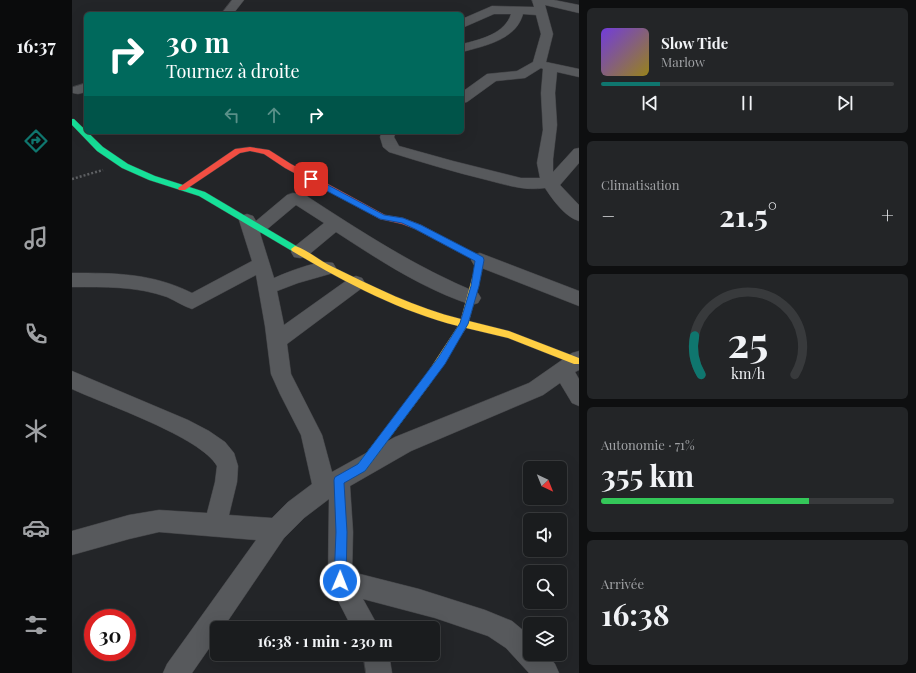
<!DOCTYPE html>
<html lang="fr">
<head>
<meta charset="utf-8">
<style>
	:root { --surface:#1a1c1e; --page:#232527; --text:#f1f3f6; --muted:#9fa1a4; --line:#383a3c; --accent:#0f766e }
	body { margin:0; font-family:"Playfair Display",serif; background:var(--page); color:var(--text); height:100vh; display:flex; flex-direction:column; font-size:15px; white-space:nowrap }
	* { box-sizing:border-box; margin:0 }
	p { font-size:13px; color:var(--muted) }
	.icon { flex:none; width:22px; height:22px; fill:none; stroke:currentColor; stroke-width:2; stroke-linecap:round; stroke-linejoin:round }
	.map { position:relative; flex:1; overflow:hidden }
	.details { display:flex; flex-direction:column; gap:8px; padding:8px; background:#0e0f10; width:337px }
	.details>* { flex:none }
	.hud { position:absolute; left:12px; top:12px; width:380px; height:122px; border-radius:6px; box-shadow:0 4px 16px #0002,0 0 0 1px var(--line); background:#00695c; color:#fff; overflow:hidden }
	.needle { width:26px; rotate:137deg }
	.fabs { position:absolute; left:451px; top:461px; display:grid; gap:8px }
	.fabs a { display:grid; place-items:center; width:44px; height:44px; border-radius:6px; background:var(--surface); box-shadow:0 4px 16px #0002,0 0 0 1px var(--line); font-size:20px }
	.speed { position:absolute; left:12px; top:609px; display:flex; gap:8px; font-size:20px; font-weight:700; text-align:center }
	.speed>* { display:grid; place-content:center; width:52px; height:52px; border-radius:50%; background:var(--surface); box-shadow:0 4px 16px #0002,0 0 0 1px var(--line); line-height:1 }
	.speed .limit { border:6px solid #d22; background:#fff; color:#111 }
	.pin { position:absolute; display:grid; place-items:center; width:34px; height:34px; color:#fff; margin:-17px; border-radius:8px; box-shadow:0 2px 6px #0006 }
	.me { position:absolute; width:44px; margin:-22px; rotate:1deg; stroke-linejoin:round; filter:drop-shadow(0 0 3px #0008) }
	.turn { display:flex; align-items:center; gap:14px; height:84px; padding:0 16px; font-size:18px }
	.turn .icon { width:52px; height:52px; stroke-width:2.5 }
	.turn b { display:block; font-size:28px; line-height:34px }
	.lanes { display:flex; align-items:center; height:38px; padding:0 16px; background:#0003; justify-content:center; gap:20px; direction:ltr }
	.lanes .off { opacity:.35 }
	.big { font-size:30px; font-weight:700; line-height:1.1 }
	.details .widget { flex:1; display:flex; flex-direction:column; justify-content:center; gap:6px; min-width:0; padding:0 14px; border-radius:6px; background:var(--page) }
	.details .dial { align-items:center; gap:0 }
	.dial svg { height:104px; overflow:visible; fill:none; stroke:var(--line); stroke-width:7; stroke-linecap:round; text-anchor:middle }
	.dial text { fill:var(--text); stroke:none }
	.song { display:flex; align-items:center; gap:12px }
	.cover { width:48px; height:48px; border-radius:6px; background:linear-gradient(135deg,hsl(260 70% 55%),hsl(50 70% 35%)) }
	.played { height:4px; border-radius:2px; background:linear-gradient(90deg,var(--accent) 20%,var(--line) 20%) }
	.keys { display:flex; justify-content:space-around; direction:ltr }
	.heat { display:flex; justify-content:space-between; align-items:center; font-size:22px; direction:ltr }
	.charge { height:6px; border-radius:3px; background:linear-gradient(90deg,#34c759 71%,var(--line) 0) }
	.trip { position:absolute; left:138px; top:621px; width:230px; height:40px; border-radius:6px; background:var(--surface); box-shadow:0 4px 16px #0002,0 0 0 1px var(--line); font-weight:700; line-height:40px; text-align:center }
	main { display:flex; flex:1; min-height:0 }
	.tabs { display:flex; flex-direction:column; width:72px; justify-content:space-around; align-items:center; background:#0a0b0c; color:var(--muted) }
	.tabs .icon { width:28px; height:28px }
	.tabs .active { color:var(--accent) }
	.tabs b { font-size:18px; color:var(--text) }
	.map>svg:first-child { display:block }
</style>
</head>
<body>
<main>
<nav class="tabs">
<b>16:37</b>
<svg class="icon active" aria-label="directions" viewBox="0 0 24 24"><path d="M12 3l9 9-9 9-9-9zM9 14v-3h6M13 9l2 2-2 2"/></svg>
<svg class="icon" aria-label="music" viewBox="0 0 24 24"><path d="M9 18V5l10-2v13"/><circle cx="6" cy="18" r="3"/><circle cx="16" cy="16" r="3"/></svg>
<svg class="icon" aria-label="phone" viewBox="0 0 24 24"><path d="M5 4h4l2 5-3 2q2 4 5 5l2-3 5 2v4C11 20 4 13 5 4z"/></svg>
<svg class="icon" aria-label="climate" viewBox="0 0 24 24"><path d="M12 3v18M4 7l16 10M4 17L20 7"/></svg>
<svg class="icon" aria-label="car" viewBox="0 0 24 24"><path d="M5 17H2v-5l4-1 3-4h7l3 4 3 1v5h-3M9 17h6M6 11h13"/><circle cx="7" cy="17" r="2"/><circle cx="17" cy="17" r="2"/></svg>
<svg class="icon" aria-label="filters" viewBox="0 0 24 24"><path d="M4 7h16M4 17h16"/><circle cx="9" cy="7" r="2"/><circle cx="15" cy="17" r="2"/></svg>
</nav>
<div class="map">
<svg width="507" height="673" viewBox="0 0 507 673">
	<rect width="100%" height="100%" fill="#232528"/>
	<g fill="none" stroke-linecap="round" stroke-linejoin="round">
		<defs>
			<g id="street">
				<polygon points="160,0 172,0 161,14 149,14"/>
				<path d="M 460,0 L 482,0 L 507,5 L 507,13 L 473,5 L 481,34 L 474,62 L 507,69 L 507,77 L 485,72 L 483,93 L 485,125 L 481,159 L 481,172 L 502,149 L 507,148 L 507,163 L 488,185 L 507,205 L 507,221 C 493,217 481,200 473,188 C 453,191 434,185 415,180 C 382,172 349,162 317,152 L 311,147 L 308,137 L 310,132 L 324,132 L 322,137 L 327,146 L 381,161 L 449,178 L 468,178 L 465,163 L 471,130 L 469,93 L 471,69 L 469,68 L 453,78 L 424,81 L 395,102 L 390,103 L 390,92 L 415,74 L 445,71 L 461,62 L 469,34 L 464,15 L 451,14 C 444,40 412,46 390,52 L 390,44 C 407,40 433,34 439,14 L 422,14 L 390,28 L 390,19 L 420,6 L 462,7 Z"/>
				<polygon points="14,83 14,92 6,94 1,93 1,87"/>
				<path d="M 221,193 L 233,195 C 290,232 343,267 406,293 L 409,298 L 406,303 L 400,305 C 351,289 307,260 264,232 L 234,257 L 228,258 L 222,257 L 219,252 L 222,247 L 252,223 L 224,205 L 193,231 L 188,233 L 202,278 C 216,272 247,259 261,263 L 264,268 L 261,273 L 226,283 L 205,291 L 212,325 L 278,278 L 284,276 L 290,278 L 293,283 L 290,288 L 215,344 L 219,374 L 250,435 L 260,472 L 323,437 L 457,383 L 500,353 L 507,351 L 507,370 L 503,372 L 507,379 L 507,406 L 500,403 L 488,383 L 471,395 L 339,451 L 278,486 L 281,532 L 280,572 L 347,589 L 413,610 L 440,621 L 458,636 L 458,654 L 475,654 L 483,664 L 487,673 L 457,673 L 434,648 L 416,636 L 363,618 L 291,599 L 307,628 L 280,628 L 256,581 L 257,499 L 232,518 L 212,538 L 151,628 L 145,628 L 145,637 L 120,673 L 91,673 L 95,664 L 184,540 L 87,532 L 57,539 L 0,555 L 0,531 L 57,515 L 87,510 L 135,513 L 143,482 L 145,466 C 129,437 32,404 0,389 L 0,371 L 116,420 L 137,431 L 153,442 L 162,453 L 166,466 L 165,482 L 157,515 L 200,518 L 216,502 L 240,484 L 229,435 L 208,394 L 199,374 L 193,326 L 184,275 L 120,309 C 111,306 104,301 95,297 C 64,286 33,287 0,287 L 0,273 C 43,273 80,273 120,293 L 180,261 L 167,220 L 169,216 L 175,214 L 181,216 L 184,221 L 215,195 Z"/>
				<polygon points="408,253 507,291 507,306 402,265 399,260 402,255"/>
				<polygon points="291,654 317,654 320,673 294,673"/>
			</g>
			<g id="fast">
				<polygon points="0,119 2,119 31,147 56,164 83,176 133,192 226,247 227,249 226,251 220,251 127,196 77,180 50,168 25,151 0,125"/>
				<polygon points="337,401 340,402 342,405 340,408 293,471 289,473 285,471 284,468 285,465 334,402"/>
			</g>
			<path id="slow" d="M 223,246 C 236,250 248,261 261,267 C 302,287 344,308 389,319 L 402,271 L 406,268 L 409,269 L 410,271 L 397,321 L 437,331 L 507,358 L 507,364 L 502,364 L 436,338 L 394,328 L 358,384 L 340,408 L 337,409 L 334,408 L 332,405 L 334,402 L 352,378 L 386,326 C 327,311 272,282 220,251 L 219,249 Z"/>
			<polygon id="jam" points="178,147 197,150 219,164 313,215 331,218 349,225 411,258 412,260 409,273 406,274 402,271 404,261 343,229 330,224 308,219 213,168 192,154 178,151 168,153 113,190 107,190 106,188 163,149"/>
		</defs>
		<use href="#street" stroke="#404144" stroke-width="1"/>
		<use href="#fast" stroke="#404144" stroke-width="1"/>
		<use href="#slow" stroke="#404144" stroke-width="1"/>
		<use href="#jam" stroke="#404144" stroke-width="1"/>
		<polyline stroke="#5e6063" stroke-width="2.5" stroke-dasharray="2 2" stroke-linecap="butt" points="0,179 31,170"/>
		<use href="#street" fill="#57595c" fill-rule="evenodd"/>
		<use href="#fast" fill="#16e098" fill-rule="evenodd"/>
		<use href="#slow" fill="#ffcf43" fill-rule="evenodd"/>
		<use href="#jam" fill="#f24e42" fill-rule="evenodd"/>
	</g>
	<polygon fill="#1a73e8" stroke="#114b97" points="239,176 312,215 331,218 349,225 411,257 412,260 407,286 396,324 373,364 293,471 272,483 275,532 274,581 272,585 268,586 264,585 262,581 264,532 262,480 263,477 286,464 366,358 388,323 399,286 403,261 343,229 330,223 308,219 236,181 235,179"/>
</svg>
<div class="fabs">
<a><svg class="needle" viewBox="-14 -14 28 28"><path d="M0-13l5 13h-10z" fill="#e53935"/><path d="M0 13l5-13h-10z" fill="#9fa1a4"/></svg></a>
<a><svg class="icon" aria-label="sound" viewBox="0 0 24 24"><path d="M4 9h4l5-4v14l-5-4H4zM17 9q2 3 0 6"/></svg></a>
<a><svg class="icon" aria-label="search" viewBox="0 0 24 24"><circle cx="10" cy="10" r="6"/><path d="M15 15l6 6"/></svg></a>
<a><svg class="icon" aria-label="layers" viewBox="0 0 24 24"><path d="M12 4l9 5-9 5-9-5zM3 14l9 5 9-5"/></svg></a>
</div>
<div class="speed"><div class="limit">30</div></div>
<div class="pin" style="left:239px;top:179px;background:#d93025"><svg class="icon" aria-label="arrive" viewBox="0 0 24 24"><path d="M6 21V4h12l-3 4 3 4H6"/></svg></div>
<svg class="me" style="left:268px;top:581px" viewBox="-20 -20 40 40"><circle r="17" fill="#1a73e8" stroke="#fff" stroke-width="3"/><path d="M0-11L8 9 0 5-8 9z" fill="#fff"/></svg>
<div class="trip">16:38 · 1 min · 230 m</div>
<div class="hud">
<div class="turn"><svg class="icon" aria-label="right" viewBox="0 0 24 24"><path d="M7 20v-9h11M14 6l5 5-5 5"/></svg><div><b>30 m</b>Tournez à droite</div></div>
<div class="lanes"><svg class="icon off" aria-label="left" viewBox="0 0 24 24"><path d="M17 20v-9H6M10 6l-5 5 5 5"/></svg><svg class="icon off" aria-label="ahead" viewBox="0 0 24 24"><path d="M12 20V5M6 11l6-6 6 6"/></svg><svg class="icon" aria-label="right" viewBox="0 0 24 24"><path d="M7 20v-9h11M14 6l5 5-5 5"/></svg></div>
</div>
</div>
<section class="details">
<div class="widget">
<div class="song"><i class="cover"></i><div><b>Slow Tide</b><p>Marlow</p></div></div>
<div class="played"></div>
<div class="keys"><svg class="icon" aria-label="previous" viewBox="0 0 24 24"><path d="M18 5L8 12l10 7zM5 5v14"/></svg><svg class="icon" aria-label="pause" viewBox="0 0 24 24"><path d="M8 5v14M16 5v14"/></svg><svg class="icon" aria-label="next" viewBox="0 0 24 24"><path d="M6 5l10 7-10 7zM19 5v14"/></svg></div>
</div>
<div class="widget"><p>Climatisation</p>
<div class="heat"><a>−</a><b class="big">21.5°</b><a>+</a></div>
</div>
<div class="widget dial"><svg viewBox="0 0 100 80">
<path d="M14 69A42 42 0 1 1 86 69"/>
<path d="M14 69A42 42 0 0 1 9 39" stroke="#0f766e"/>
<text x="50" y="56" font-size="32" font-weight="700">25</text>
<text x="50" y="72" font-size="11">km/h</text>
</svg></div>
<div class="widget"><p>Autonomie · 71%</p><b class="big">355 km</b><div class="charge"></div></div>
<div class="widget"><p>Arrivée</p><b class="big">16:38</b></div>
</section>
</main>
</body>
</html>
